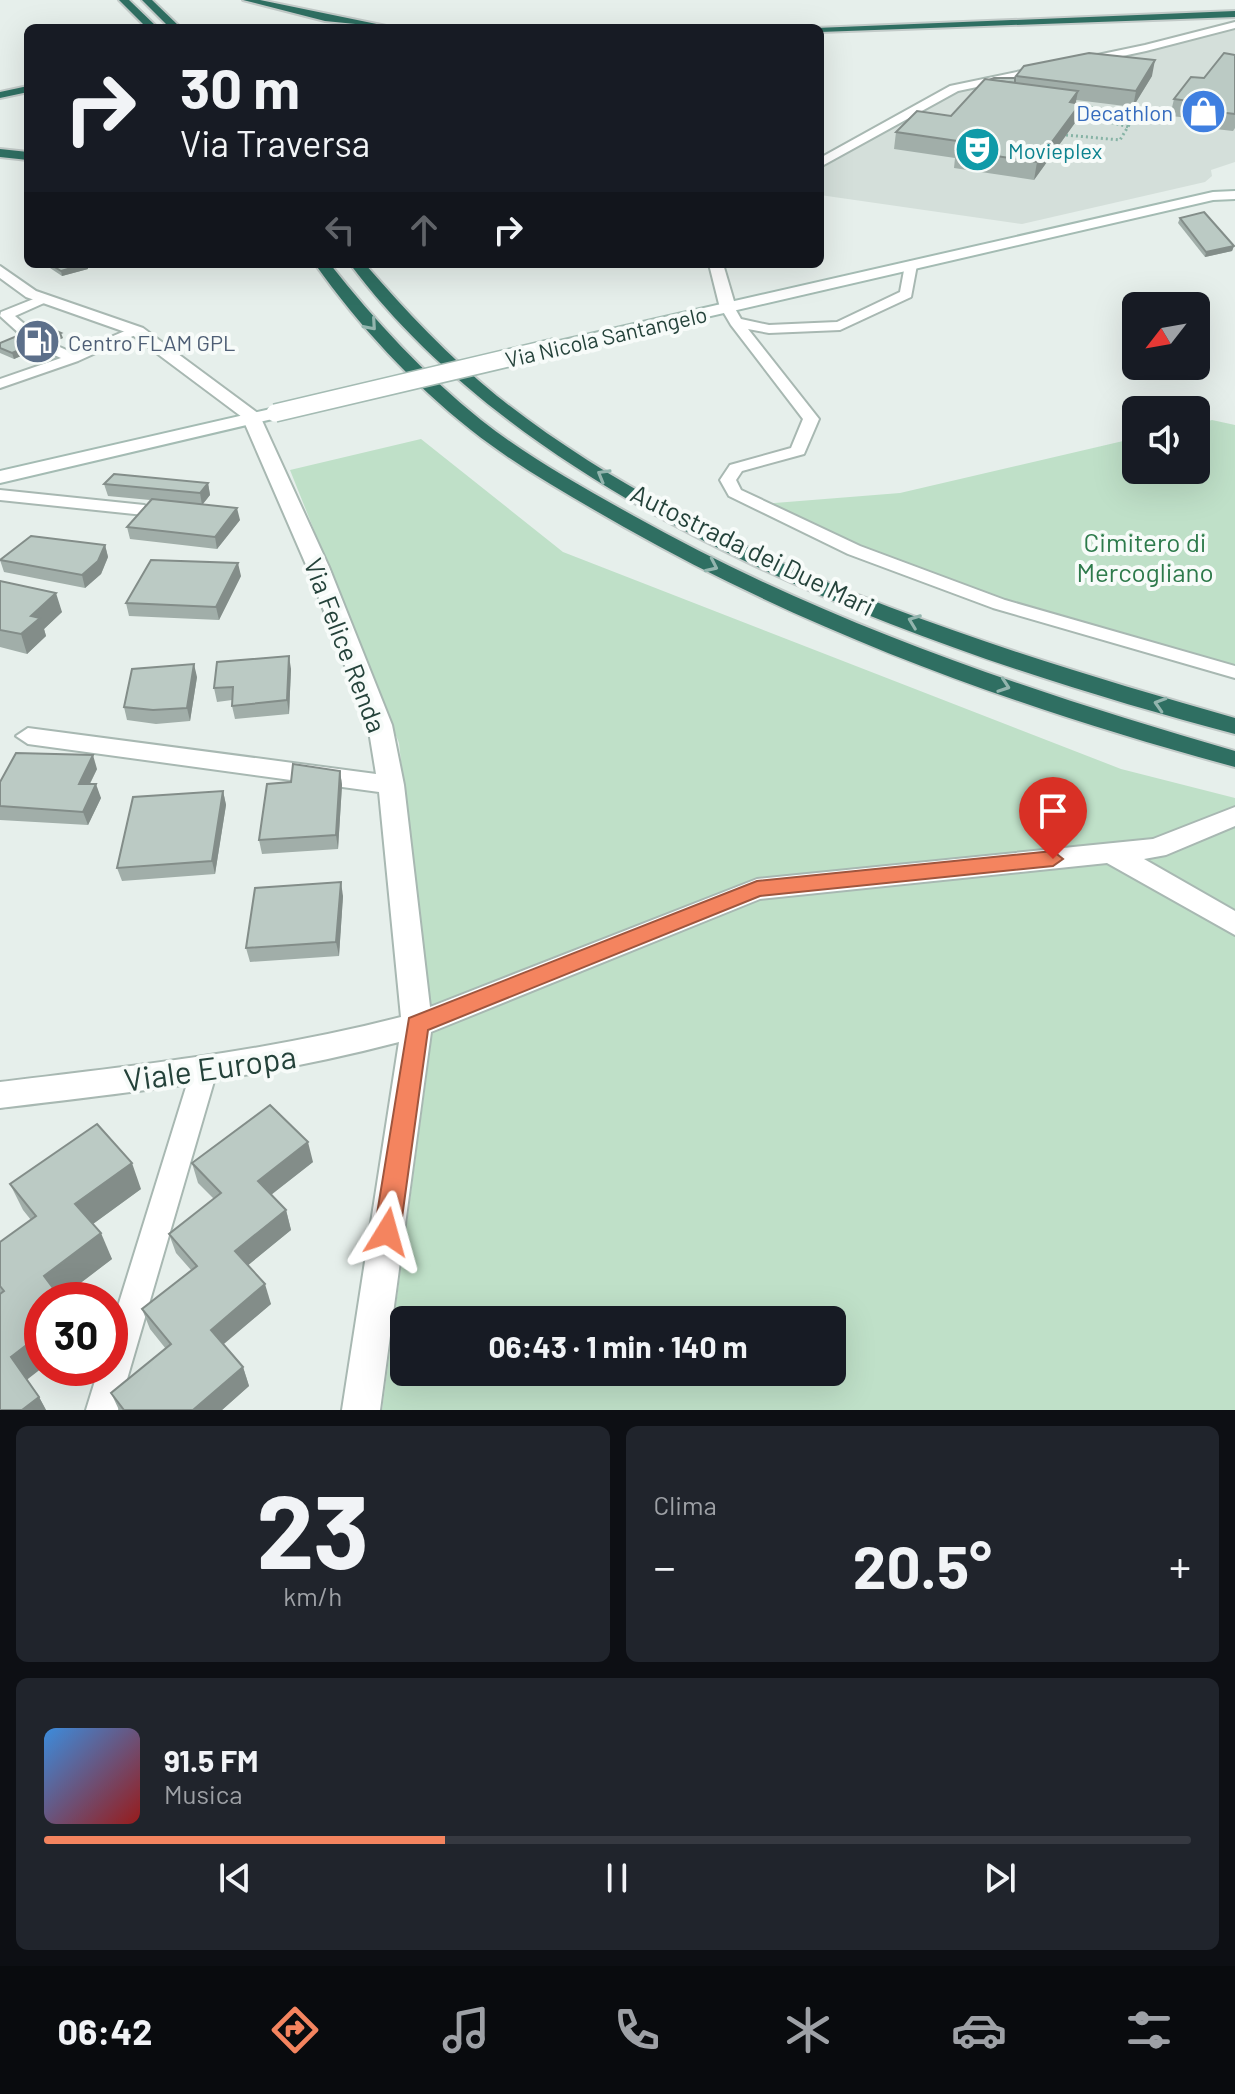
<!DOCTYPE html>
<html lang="it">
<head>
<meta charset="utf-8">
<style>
	:root { --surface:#171b24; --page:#20242c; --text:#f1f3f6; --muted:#9ea1a6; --line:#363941; --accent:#f4845f }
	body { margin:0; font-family:Barlow,sans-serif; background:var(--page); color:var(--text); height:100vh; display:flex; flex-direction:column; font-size:30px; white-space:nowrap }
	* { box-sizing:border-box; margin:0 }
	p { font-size:26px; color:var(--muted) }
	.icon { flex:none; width:44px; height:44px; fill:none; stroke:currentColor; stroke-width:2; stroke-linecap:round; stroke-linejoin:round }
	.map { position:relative; height:1410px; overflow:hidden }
	.details { display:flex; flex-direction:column; gap:16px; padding:16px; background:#0d0f14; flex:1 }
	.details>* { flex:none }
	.hud { position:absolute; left:24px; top:24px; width:800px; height:244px; border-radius:12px; box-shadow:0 8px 32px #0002; background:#171b24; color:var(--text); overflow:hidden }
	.needle { width:52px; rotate:239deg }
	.controls { position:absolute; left:1122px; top:292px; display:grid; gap:16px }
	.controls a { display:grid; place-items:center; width:88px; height:88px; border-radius:12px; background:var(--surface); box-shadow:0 8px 32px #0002; font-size:40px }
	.speed { position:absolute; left:24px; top:1282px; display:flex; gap:16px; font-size:40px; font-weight:700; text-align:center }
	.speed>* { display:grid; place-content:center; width:104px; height:104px; border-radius:50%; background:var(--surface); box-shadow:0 8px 32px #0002; line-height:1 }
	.speed .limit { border:12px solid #d22; background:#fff; color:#111 }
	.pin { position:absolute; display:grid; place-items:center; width:68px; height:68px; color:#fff; margin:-82px -34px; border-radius:50% 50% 50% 0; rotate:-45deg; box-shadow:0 0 8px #0007 }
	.pin .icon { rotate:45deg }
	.me { position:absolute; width:88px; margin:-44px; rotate:8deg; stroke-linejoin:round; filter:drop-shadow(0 0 6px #0008) }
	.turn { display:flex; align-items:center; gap:28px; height:168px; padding:0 24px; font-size:36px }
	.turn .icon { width:104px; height:104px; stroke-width:2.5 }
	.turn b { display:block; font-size:56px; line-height:68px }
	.lanes { display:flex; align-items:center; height:76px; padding:0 24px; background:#0003; justify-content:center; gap:40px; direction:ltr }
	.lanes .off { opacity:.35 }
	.big { font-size:60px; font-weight:700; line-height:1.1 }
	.details .widget { flex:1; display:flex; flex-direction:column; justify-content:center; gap:12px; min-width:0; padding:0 28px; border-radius:12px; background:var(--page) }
	.details .dial { align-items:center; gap:0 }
	.dial b { font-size:104px; line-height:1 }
	.song { display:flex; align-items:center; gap:24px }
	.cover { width:96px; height:96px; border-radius:12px; background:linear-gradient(135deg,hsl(210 70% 55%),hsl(0 70% 35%)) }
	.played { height:8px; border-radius:4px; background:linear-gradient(90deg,var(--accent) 35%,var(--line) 35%) }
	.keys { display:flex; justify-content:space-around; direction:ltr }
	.heat { display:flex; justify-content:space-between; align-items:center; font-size:44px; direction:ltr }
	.details .tiles { flex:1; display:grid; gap:16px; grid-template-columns:1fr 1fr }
	.widget:last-child { grid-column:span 2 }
	.trip { position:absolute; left:390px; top:1306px; width:456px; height:80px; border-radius:12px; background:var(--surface); box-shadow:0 8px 32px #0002; font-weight:700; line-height:80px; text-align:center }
	.dock { display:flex; height:128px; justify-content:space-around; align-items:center; background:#090b0e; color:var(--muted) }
	.dock .icon { width:56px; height:56px }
	.dock .active { color:var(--accent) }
	.dock b { font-size:36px; color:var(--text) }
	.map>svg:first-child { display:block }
</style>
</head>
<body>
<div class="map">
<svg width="1235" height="1410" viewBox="0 0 1235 1410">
	<rect width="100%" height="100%" fill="#e6efeb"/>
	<polygon fill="#d4dfda" points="1221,28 1235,30 1235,162 1211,170 1212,176 1205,182 1022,224 820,195 820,163 936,95"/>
	<g fill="#bfe0c8" fill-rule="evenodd">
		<polygon points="1212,420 1235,425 1235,672 999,604 854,550 762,504 900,493 1136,438 1136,470 1196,470 1196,424"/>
		<path d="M 421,439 L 563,552 L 1121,769 L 1235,798 L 1235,1410 L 382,1410 L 431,1043 L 399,743 L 290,470 ZM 404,1320 L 832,1320 L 832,1372 L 404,1372 Z"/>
	</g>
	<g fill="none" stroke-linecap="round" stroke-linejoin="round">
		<defs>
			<g id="service">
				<polygon points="911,261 917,265 911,297 840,330 769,333 748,329 819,419 804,454 742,471 736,480 741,490 860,546 1005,600 1235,666 1235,678 993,608 848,554 729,496 720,480 730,465 791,448 803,419 731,325 721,308 723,305 733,305 741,319 769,325 837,322 900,292 905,265"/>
				<polygon points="41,296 53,299 15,316 42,339 73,353 132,328 144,331 78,361 0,388 0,379 61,358 32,345 0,316 1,312"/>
				<polygon points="0,490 144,505 152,510 144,515 0,500"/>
				<polygon points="204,1060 213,1063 217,1071 118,1410 86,1410 99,1368 110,1368 110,1332 191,1071 195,1063"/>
			</g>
			<g id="minor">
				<polygon points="1235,22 1235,28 1146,51 958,91 820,167 820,158 950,86 1145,45"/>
				<polygon points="709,264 723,264 736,308 734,311 720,308"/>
				<path d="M 0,266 L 36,291 L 143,328 L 259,414 L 329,567 L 392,725 L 404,785 L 430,1007 L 757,879 L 1153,839 L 1235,807 L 1235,826 L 1166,855 L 1144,859 L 1235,911 L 1235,935 L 1107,863 L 760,899 L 431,1032 L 380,1410 L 342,1410 L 399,1042 C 267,1077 135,1092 0,1108 L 0,1082 C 136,1066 269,1051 401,1017 L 379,792 L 28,744 L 16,736 L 28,728 L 376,774 L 368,725 L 307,567 L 242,417 L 131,334 L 26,297 L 0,278 Z"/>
			</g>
			<g id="secondary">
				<polygon points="1235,191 1235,199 1213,200 555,352 547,347 555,342 1213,192"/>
				<polygon points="275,408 284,413 281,417 0,483 0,471"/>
			</g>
			<g id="motorway">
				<polygon points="119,0 129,0 158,28 147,28"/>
				<polygon points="142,0 152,0 181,28 170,28"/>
				<polygon points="243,0 260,0 396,28 325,21"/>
				<polygon points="1235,11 1235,17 820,32 820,28 816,28"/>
				<polygon points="28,86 28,92 0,98 0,92"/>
				<polygon points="0,149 28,152 28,160 0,157"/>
				<path d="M 315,264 L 330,264 C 375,321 424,374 481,420 C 528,457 582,487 634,516 C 823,622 1027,691 1235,751 L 1235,767 C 1024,710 815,635 624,527 C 572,497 519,468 471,430 C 412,383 359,326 315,264 Z"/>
				<path d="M 350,264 L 365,264 C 406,311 449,357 497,396 C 702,559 986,647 1235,718 L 1235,734 C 938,655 540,518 350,264 Z"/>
			</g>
		</defs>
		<use href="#service" stroke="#a8b8b2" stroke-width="4"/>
		<use href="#minor" stroke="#a8b8b2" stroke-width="4"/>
		<use href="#secondary" stroke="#a4bbb3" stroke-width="4"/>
		<use href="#motorway" stroke="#c2cac8" stroke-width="4"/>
		<g stroke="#86b3a5" stroke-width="2" stroke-dasharray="2 3" stroke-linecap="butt">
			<polyline points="1076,104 1145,117"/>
			<polyline points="1107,113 1099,119 1109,122"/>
			<polyline points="1131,122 1134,116"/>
		</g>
		<g stroke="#86b3a5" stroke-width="3" stroke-dasharray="2 3" stroke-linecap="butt">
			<polyline points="1102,120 1129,127"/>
			<polyline points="1066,135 1120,140 1132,120"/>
		</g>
		<use href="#service" fill="#fff" fill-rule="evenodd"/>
		<use href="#minor" fill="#fff" fill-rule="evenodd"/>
		<use href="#secondary" fill="#fff" fill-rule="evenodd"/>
		<use href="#motorway" fill="#2f6f62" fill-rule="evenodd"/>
		<defs>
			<polyline id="secondary-bridge" points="275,413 555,347"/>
		</defs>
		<use href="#secondary-bridge" stroke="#a4bbb3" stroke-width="20" stroke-linecap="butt"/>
		<use href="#secondary-bridge" stroke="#fff" stroke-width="17"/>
	</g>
	<g fill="#a1aea9">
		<polygon points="1235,55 1235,128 1233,131 1189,126 1190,118 1170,116 1174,99 1204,78"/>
		<polygon points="1016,76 1152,76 1133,107 1076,100 1077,120 1034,180 954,168 955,158 894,149 896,132 951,116 1015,78"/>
		<polygon points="1180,218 1234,246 1232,251 1205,257 1178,223"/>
		<polygon points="44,264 87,264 88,269 62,276"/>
		<polygon points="63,338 14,359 0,353 0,343"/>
		<polygon points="208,483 210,495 203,504 240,520 217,549 130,539 127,527 150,500 108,496 104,484"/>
		<polygon points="105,545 108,557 101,574 85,588 4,572 0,560"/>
		<polygon points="241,576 219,620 129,616 126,603"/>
		<polygon points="0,581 62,612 44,629 46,636 27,654 0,647"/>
		<polygon points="291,669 289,714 235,719 232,706 232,700 217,702 214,688"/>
		<polygon points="197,677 190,721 156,724 127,720 124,707"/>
		<polygon points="97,769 90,784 101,798 88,825 0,820 0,782"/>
		<polygon points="340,771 342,785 338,849 262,854 259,840 291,782"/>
		<polygon points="223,791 226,805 215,874 122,881 117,868"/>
		<polygon points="343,896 339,956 250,962 246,948"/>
		<polygon points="313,1162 271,1195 286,1210 291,1230 248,1265 271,1304 223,1344 243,1367 249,1386 222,1410 119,1410 111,1393 166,1349 150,1329 142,1309 191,1270 176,1253 169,1234 214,1199 198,1183 192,1163"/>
		<polygon points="10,1184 141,1189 93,1224 112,1259 61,1298 27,1380 39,1397 46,1410 0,1410 0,1242 31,1220 23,1210"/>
	</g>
	<g fill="#838d89">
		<polygon points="1155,60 1152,76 1133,107 1136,91"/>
		<polygon points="1078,91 1075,107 1070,102"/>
		<polygon points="1080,104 1077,120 1034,180 1037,162"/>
		<polygon points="1234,246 1232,251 1205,257 1206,252"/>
		<polygon points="87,264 88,269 62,276 61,271"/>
		<polygon points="61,333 63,338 14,359 12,353"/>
		<polygon points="208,483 210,495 202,505 200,493"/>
		<polygon points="237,508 240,520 217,549 215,537"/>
		<polygon points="105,545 108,557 101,574 85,588 82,575"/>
		<polygon points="238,563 241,576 219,620 216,607"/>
		<polygon points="56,593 62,612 44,629 46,636 27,654 21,634 31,616"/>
		<polygon points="289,656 291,669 289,714 287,700"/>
		<polygon points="194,664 197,677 190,721 187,708"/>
		<polygon points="93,755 97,769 83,797 79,784"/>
		<polygon points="340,771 342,785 338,849 336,835"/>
		<polygon points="96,784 101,798 88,825 83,812"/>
		<polygon points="223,791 226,805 215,874 212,861"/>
		<polygon points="341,882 343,896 339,956 336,942"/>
		<polygon points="308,1142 313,1162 263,1201 258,1181"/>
		<polygon points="132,1163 141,1189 86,1229 75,1204"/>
		<polygon points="286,1210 291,1230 241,1271 235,1251"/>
		<polygon points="101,1233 112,1259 58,1300 44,1276"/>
		<polygon points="265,1284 271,1304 218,1349 211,1330"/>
		<polygon points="42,1333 42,1368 24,1382 11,1357"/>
		<polygon points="243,1367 249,1386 222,1410 193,1410"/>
		<polygon points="39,1397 46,1410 22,1410"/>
	</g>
	<g fill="#bbcac4" stroke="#838d89" stroke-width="2">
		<polygon points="1089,53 1155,60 1136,91 1016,76 1024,66"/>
		<polygon points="1224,53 1235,55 1235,114 1193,109 1196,102 1174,99 1191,77 1204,78"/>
		<polygon points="994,78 1015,78 1015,83 989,80"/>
		<polygon points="985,79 1078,91 1070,102 1080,104 1037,162 956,150 964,142 896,132 917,111 951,116"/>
		<polygon points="1204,212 1234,246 1206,252 1180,218"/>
		<polygon points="50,264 85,264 61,271"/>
		<polygon points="43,325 61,333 12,353 0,348 0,343"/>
		<polygon points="114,474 208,483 200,493 104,484"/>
		<polygon points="152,499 237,508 215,537 127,527"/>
		<polygon points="31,536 105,545 98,561 82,575 0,560"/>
		<polygon points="151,560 238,563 216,607 126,603"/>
		<polygon points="0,581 56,593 31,616 40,618 21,634 0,630"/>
		<polygon points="289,656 287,700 232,706 233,687 214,688 217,662"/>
		<polygon points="194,664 187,708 153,710 124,707 132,669"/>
		<polygon points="16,753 93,755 79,784 96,784 83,812 0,806 0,782"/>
		<polygon points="293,764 340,771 336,835 259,840 267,784 291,782"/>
		<polygon points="223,791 212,861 117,868 133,797"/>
		<polygon points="341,882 336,942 246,948 255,888"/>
		<polygon points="270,1105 308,1142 258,1181 286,1210 235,1251 265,1284 211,1330 243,1367 193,1410 124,1410 111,1393 171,1344 142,1309 197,1266 169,1234 221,1193 192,1163"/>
		<polygon points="97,1124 132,1163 75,1204 101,1233 44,1276 62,1300 42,1300 42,1333 11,1357 39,1397 22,1410 0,1410 0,1294 4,1291 0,1286 0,1242 36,1216 10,1184"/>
	</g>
	<defs><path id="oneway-chevron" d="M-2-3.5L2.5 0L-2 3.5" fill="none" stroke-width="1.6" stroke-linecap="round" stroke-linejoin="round" transform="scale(2)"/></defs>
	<g stroke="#93b5ae">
		<use href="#oneway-chevron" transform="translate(371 325) rotate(49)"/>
		<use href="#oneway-chevron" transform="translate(603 475) rotate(-150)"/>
		<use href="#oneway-chevron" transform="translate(712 566) rotate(25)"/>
		<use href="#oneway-chevron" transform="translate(914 621) rotate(-159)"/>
		<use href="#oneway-chevron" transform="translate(1004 686) rotate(19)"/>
		<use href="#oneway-chevron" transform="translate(1160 704) rotate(-163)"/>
	</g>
	<polygon fill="#f4845f" stroke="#9f563e" stroke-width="2" points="1053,851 1063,859 1053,866 760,896 428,1030 400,1232 397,1241 387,1244 378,1241 374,1232 409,1018 757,881"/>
	<defs>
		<symbol id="shop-disc" viewBox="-11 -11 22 22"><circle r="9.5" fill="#3f7fe0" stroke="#f7fbf9"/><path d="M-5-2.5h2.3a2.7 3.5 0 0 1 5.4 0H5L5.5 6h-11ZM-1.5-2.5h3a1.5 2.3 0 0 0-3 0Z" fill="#fff"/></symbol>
		<symbol id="theatre-disc" viewBox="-11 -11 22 22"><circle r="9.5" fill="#0f9aa8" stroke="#f7fbf9"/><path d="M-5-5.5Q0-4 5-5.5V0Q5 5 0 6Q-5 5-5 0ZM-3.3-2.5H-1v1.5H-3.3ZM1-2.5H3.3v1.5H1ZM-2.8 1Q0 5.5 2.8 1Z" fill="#fff"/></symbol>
		<symbol id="fuel-disc" viewBox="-11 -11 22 22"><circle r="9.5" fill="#5c6f8a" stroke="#f7fbf9"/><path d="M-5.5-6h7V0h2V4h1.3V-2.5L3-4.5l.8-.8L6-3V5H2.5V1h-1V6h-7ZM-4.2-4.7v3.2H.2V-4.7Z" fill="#fff"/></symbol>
	</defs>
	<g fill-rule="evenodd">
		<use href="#shop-disc" x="1178" y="86" width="51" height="51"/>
		<use href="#theatre-disc" x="952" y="124" width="51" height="51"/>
		<use href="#fuel-disc" x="12" y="316" width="51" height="51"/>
	</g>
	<g text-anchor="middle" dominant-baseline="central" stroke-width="8" stroke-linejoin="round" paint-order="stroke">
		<g font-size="22" fill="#366cbe" stroke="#f7fbf9" text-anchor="end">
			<text x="1173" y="112">Decathlon</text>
		</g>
		<g font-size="22" fill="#0d838f" stroke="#f7fbf9" text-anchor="start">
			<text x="1008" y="150">Movieplex</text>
		</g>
		<g font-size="22" fill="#24423a" stroke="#f7fbf9">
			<text transform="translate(606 336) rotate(-13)">Via Nicola Santangelo</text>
		</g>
		<g font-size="22" fill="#4e5e75" stroke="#f7fbf9" text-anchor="start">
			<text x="68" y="342">Centro FLAM GPL</text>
		</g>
		<g font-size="26" fill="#2d7a4b" stroke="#f7fbf9">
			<text x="1145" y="541">Cimitero di<tspan x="1145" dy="30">Mercogliano</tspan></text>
		</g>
		<g font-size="26" fill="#24423a" stroke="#f7fbf9">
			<text transform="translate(753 549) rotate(26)">Autostrada dei Due Mari</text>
			<text transform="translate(346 645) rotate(69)">Via Felice Renda</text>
		</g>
		<g font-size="32" fill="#24423a" stroke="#f7fbf9">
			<text transform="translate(210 1067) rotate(-8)">Viale Europa</text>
		</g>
	</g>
</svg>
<div class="controls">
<a><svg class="needle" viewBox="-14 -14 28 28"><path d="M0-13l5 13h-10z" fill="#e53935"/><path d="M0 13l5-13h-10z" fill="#9ea1a6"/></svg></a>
<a><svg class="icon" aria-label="sound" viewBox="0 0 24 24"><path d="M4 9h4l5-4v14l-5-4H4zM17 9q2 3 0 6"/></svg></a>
</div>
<div class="speed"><div class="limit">30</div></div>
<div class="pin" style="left:1053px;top:859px;background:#d93025"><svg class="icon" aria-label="arrive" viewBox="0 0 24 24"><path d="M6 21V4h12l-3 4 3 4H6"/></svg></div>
<svg class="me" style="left:387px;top:1232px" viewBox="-20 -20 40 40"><path d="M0-17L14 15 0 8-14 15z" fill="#f4845f" stroke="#fff" stroke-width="4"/></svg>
<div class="trip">06:43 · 1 min · 140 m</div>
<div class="hud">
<div class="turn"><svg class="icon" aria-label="right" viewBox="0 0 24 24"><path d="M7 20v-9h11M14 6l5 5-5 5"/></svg><div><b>30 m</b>Via Traversa</div></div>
<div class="lanes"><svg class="icon off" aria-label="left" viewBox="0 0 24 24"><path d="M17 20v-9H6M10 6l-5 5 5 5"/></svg><svg class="icon off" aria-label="ahead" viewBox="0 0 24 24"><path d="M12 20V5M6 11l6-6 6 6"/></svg><svg class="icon" aria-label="right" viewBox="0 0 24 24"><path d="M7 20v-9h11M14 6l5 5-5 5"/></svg></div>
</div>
</div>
<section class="details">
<div class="tiles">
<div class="widget dial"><b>23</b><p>km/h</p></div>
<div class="widget"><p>Clima</p>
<div class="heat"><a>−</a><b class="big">20.5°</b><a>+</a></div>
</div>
<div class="widget">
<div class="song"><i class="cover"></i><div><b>91.5 FM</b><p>Musica</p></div></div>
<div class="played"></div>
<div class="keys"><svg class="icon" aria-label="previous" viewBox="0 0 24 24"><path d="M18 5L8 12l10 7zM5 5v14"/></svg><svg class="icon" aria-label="pause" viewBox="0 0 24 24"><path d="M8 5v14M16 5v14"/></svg><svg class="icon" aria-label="next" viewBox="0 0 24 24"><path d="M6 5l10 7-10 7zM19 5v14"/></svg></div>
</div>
</div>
</section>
<nav class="dock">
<b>06:42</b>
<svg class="icon active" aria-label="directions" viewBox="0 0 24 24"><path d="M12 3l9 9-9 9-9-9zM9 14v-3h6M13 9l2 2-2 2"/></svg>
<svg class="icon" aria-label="music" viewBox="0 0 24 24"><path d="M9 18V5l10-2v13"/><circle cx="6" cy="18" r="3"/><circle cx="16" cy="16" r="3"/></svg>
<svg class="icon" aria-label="phone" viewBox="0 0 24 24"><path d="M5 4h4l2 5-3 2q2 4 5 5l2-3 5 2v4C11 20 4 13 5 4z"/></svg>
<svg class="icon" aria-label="climate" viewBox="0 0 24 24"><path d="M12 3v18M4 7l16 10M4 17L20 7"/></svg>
<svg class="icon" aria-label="car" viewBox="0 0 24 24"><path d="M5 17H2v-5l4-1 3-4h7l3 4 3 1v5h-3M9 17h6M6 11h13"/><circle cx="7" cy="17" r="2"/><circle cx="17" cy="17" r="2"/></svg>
<svg class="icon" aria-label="filters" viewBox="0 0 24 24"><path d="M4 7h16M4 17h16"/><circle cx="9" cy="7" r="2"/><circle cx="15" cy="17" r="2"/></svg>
</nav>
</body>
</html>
